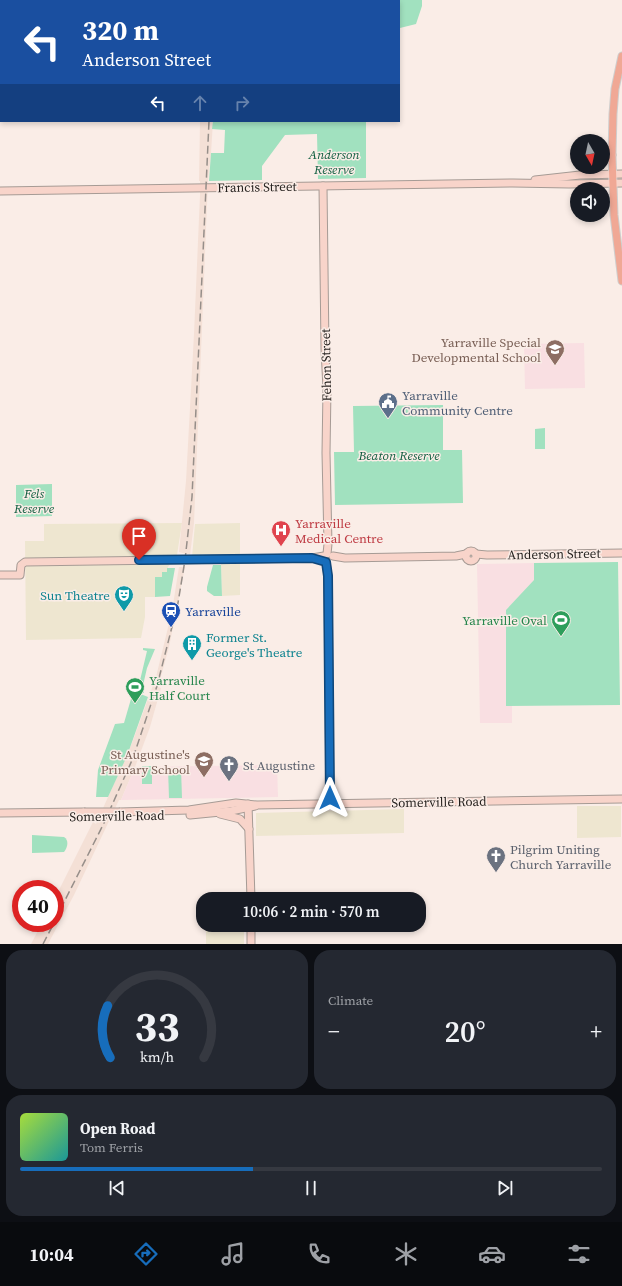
<!DOCTYPE html>
<html lang="en">
<head>
<meta charset="utf-8">
<style>
	:root { --surface:#171b24; --page:#242831; --text:#f1f3f6; --muted:#9ea1a6; --line:#363941; --accent:#176dbb }
	body { margin:0; font-family:"Source Serif 4",serif; background:var(--page); color:var(--text); height:100vh; display:flex; flex-direction:column; font-size:15px; white-space:nowrap }
	* { box-sizing:border-box; margin:0 }
	p { font-size:13px; color:var(--muted) }
	.icon { flex:none; width:22px; height:22px; fill:none; stroke:currentColor; stroke-width:2; stroke-linecap:round; stroke-linejoin:round }
	.map { position:relative; height:944px; overflow:hidden }
	.panel { display:flex; flex-direction:column; gap:6px; padding:6px; background:#0d0f14; flex:1 }
	.panel>* { flex:none }
	.hud { position:absolute; left:0px; top:0px; width:400px; height:122px; box-shadow:0 2px 6px #0003; background:#1a4fa0; color:#fff; overflow:hidden }
	.needle { width:26px; rotate:171deg }
	.controls { position:absolute; left:570px; top:134px; display:grid; gap:8px }
	.controls a { display:grid; place-items:center; width:40px; height:40px; border-radius:50%; background:var(--surface); box-shadow:0 2px 6px #0003; font-size:20px }
	.speed { position:absolute; left:12px; top:880px; display:flex; gap:8px; font-size:20px; font-weight:700; text-align:center }
	.speed>* { display:grid; place-content:center; width:52px; height:52px; border-radius:50%; background:var(--surface); box-shadow:0 2px 6px #0003; line-height:1 }
	.speed .limit { border:6px solid #d22; background:#fff; color:#111 }
	.pin { position:absolute; display:grid; place-items:center; width:34px; height:34px; color:#fff; margin:-41px -17px; border-radius:50% 50% 50% 0; rotate:-45deg; box-shadow:0 0 4px #0007 }
	.pin .icon { rotate:45deg }
	.me { position:absolute; width:44px; margin:-22px; rotate:0deg; stroke-linejoin:round; filter:drop-shadow(0 0 3px #0008) }
	.turn { display:flex; align-items:center; gap:14px; height:84px; padding:0 16px; font-size:18px }
	.turn .icon { width:52px; height:52px; stroke-width:2.5 }
	.turn b { display:block; font-size:28px; line-height:34px }
	.lanes { display:flex; align-items:center; height:38px; padding:0 16px; background:#0003; justify-content:center; gap:20px; direction:ltr }
	.lanes .off { opacity:.35 }
	.big { font-size:30px; font-weight:600; line-height:1.1 }
	.panel .widget { flex:1; display:flex; flex-direction:column; justify-content:center; gap:6px; min-width:0; padding:0 14px; border-radius:16px; background:var(--page) }
	.panel .dial { align-items:center; gap:0 }
	.dial svg { height:104px; overflow:visible; fill:none; stroke:var(--line); stroke-width:7; stroke-linecap:round; text-anchor:middle }
	.dial text { fill:var(--text); stroke:none }
	.song { display:flex; align-items:center; gap:12px }
	.cover { width:48px; height:48px; border-radius:6px; background:linear-gradient(135deg,hsl(80 70% 55%),hsl(180 70% 35%)) }
	.played { height:4px; border-radius:2px; background:linear-gradient(90deg,var(--accent) 40%,var(--line) 40%) }
	.keys { display:flex; justify-content:space-around; direction:ltr }
	.heat { display:flex; justify-content:space-between; align-items:center; font-size:22px; direction:ltr }
	.panel .tiles { flex:1; display:grid; gap:6px; grid-template-columns:1fr 1fr }
	.widget:last-child { grid-column:span 2 }
	.trip { position:absolute; left:196px; top:892px; width:230px; height:40px; border-radius:16px; background:var(--surface); box-shadow:0 2px 6px #0003; font-weight:600; line-height:40px; text-align:center }
	.tabs { display:flex; height:64px; justify-content:space-around; align-items:center; background:#090b0e; color:var(--muted) }
	.tabs .icon { width:28px; height:28px }
	.tabs .current { color:var(--accent) }
	.tabs b { font-size:18px; color:var(--text) }
	.map>svg:first-child { display:block }
</style>
</head>
<body>
<div class="map">
<svg width="622" height="944" viewBox="0 0 622 944">
	<rect width="100%" height="100%" fill="#faede7"/>
	<g fill="#eee6d0">
		<polygon points="182,523 177,555 168,567 167,573 163,577 155,577 156,597 145,597 145,617 141,638 26,640 25,541 44,541 44,524"/>
		<polygon points="240,523 240,556 192,557 195,524"/>
		<polygon points="221,564 240,564 240,595 222,596"/>
		<polygon points="577,806 621,806 621,837 577,838"/>
		<polygon points="404,809 404,833 256,836 256,813"/>
		<polygon points="244,925 244,944 206,944 206,926"/>
	</g>
	<g fill="#f4e0d6">
		<polygon points="200,121 213,121 211,153 208,181 194,523 190,555 179,552 186,481 194,334 200,195 200,181 199,181"/>
		<polygon points="179,567 185,567 169,647 158,687 161,688 150,727 135,767 121,800 119,800 74,895 48,944 31,944 42,923 55,923 55,898 93,822 96,824 132,743 156,677 172,611"/>
	</g>
	<g fill="#f9dfe2">
		<polygon points="584,343 585,388 525,389 524,344"/>
		<polygon points="534,563 535,580 506,610 506,706 512,706 512,723 480,723 477,564"/>
		<polygon points="277,765 278,797 121,800 135,767"/>
	</g>
	<g fill="#a1e1bf">
		<polygon points="218,0 422,0 422,6 416,24 400,28 399,29 399,1 218,1"/>
		<polygon points="213,121 366,121 366,178 318,179 317,134 285,135 262,166 262,180 209,181 211,153 224,153 225,130 212,129"/>
		<polygon points="443,405 443,450 462,450 463,503 335,505 334,452 354,452 353,406"/>
		<polygon points="545,428 545,449 535,449 535,429"/>
		<polygon points="52,484 52,516 16,517 16,485"/>
		<polygon points="618,562 620,705 506,706 506,610 534,580 534,563"/>
		<polygon points="213,565 221,565 222,596 214,596 207,591 207,587"/>
		<polygon points="167,568 175,568 170,596 155,597 155,577 162,577 162,572 167,572"/>
		<polygon points="143,648 155,649 147,668 144,681 144,693 138,693 148,697 127,756 108,797 96,797 98,770 115,724 124,723 133,692 137,693 147,651 143,650"/>
		<rect x="142" y="766" width="10" height="18"/>
		<polygon points="168,768 181,768 182,798 169,798"/>
		<path d="M 32,835 L 64,837 C 69,840 68,847 64,852 L 32,853 Z"/>
	</g>
	<g fill="none" stroke-linecap="round" stroke-linejoin="round">
		<polyline stroke="#7da3d2" stroke-width="1.5" points="354,1 354,0"/>
		<g stroke="#cfc4be" stroke-width="9" stroke-dasharray="9 4.5" stroke-linecap="butt">
			<polyline points="88,1 90,0"/>
			<polyline points="114,1 116,0"/>
			<polyline points="0,84 1,84"/>
			<polyline points="0,109 1,107"/>
		</g>
		<defs>
			<g id="secondary">
				<polyline points="603,162 612,155"/>
				<polyline points="584,173 596,167"/>
				<polyline points="535,180 580,175 622,174"/>
				<polyline points="323,186 325,349 327,389 326,453 328,544 327,554"/>
				<polyline points="0,191 513,183 569,184 622,183"/>
				<circle cx="471" cy="556" r="5"/>
				<polyline points="476,554 487,555 622,553"/>
				<polyline points="333,556 345,558 456,556 466,554"/>
				<polyline points="326,562 328,576 330,804"/>
				<polyline points="0,575 20,575 21,565 25,562 312,558 324,556"/>
				<polyline points="248,804 251,899"/>
				<polyline points="120,812 189,810 236,803 257,805 622,799"/>
				<polyline points="0,813 84,812"/>
				<polyline points="220,814 240,819 249,829"/>
				<polyline points="190,815 231,811 255,806"/>
				<polyline points="251,925 251,944"/>
			</g>
			<polyline id="primary" points="622,56 615,89 613,114 612,155 614,215 622,281"/>
		</defs>
		<use href="#secondary" stroke="#a69b95" stroke-width="9"/>
		<use href="#primary" stroke="#cfcecd" stroke-width="9"/>
		<use href="#secondary" stroke="#f8d4ca" stroke-width="7"/>
		<use href="#primary" stroke="#f0a895" stroke-width="7"/>
		<g stroke="#968e89" stroke-width="1.5" stroke-dasharray="8 4" stroke-linecap="butt">
			<polyline points="214,1 214,0"/>
			<polyline points="55,920 104,823 133,758 157,686 178,603 185,560 192,497 209,121"/>
			<polyline points="43,944 54,923"/>
		</g>
		<defs>
			<polyline id="secondary-bridge" points="84,812 120,812"/>
		</defs>
		<use href="#secondary-bridge" stroke="#a69b95" stroke-width="9" stroke-linecap="butt"/>
		<use href="#secondary-bridge" stroke="#f8d4ca" stroke-width="7"/>
	</g>
	<g fill="none" stroke-linecap="round" stroke-linejoin="round">
		<defs>
			<polyline id="route" points="139,560 312,558 326,562 328,576 330,798"/>
		</defs>
		<use href="#route" stroke="#0f477a" stroke-width="10"/>
		<use href="#route" stroke="#176dbb" stroke-width="7"/>
	</g>
	<defs>
		<symbol id="school-pin" viewBox="-11 -11 22 30"><path d="M0 17L-7.5 6A9.5 9.5 0 1 1 7.5 6Z" fill="#8d6e63" stroke="#faede7"/><path d="M0-5L7-2L0 1L-7-2ZM-4 1L0 2.5L4 1V4Q0 6-4 4Z" fill="#fff"/></symbol>
		<symbol id="civic-pin" viewBox="-11 -11 22 30"><path d="M0 17L-7.5 6A9.5 9.5 0 1 1 7.5 6Z" fill="#5c6f8a" stroke="#faede7"/><path d="M-.6-6.5H3V-4.5H.6V-3L4-1V1h2V6H-6V1h2V-1L-.6-3ZM-1.2 2.5V6h2.4V2.5Z" fill="#fff"/></symbol>
		<symbol id="hospital-pin" viewBox="-11 -11 22 30"><path d="M0 17L-7.5 6A9.5 9.5 0 1 1 7.5 6Z" fill="#e0444e" stroke="#faede7"/><path d="M-5-5h3v3.5h4V-5h3V5h-3V1.5h-4V5h-3Z" fill="#fff"/></symbol>
		<symbol id="theatre-pin" viewBox="-11 -11 22 30"><path d="M0 17L-7.5 6A9.5 9.5 0 1 1 7.5 6Z" fill="#0f9aa8" stroke="#faede7"/><path d="M-5-5.5Q0-4 5-5.5V0Q5 5 0 6Q-5 5-5 0ZM-3.3-2.5H-1v1.5H-3.3ZM1-2.5H3.3v1.5H1ZM-2.8 1Q0 5.5 2.8 1Z" fill="#fff"/></symbol>
		<symbol id="station-pin" viewBox="-11 -11 22 30"><path d="M0 17L-7.5 6A9.5 9.5 0 1 1 7.5 6Z" fill="#1a4fb4" stroke="#faede7"/><path d="M-3-6H3Q5-6 5-4V2Q5 4 3 4L4.5 6H3L1.5 4h-3L-3 6H-4.5L-3 4Q-5 4-5 2V-4Q-5-6-3-6ZM-3.5-4v3h7v-3ZM-3.5 1v1.5H-2V1ZM2 1v1.5H3.5V1Z" fill="#fff"/></symbol>
		<symbol id="stadium-pin" viewBox="-11 -11 22 30"><path d="M0 17L-7.5 6A9.5 9.5 0 1 1 7.5 6Z" fill="#2e9e5b" stroke="#faede7"/><path d="M0-5a6.5 5 0 1 0 0 10a6.5 5 0 1 0 0-10ZM-3.5-1.8h7v3.6h-7Z" fill="#fff"/></symbol>
		<symbol id="building-pin" viewBox="-11 -11 22 30"><path d="M0 17L-7.5 6A9.5 9.5 0 1 1 7.5 6Z" fill="#0f9aa8" stroke="#faede7"/><path d="M-4-6H4V6H1V3H-1V6H-4ZM-2.5-4.3h1.7v1.8h-1.7ZM.8-4.3h1.7v1.8H.8ZM-2.5-1h1.7V.8h-1.7ZM.8-1h1.7V.8H.8Z" fill="#fff"/></symbol>
		<symbol id="church-pin" viewBox="-11 -11 22 30"><path d="M0 17L-7.5 6A9.5 9.5 0 1 1 7.5 6Z" fill="#6b7280" stroke="#faede7"/><path d="M-1.2-6h2.4v3.5h3.3v2.4h-3.3V6h-2.4V-.1h-3.3v-2.4h3.3Z" fill="#fff"/></symbol>
	</defs>
	<g fill-rule="evenodd">
		<use href="#school-pin" x="544" y="338" width="22" height="30"/>
		<use href="#civic-pin" x="377" y="391" width="22" height="30"/>
		<use href="#hospital-pin" x="270" y="519" width="22" height="30"/>
		<use href="#theatre-pin" x="113" y="584" width="22" height="30"/>
		<use href="#station-pin" x="160" y="600" width="22" height="30"/>
		<use href="#stadium-pin" x="550" y="609" width="22" height="30"/>
		<use href="#building-pin" x="181" y="633" width="22" height="30"/>
		<use href="#stadium-pin" x="124" y="676" width="22" height="30"/>
		<use href="#school-pin" x="193" y="750" width="22" height="30"/>
		<use href="#church-pin" x="218" y="754" width="22" height="30"/>
		<use href="#church-pin" x="485" y="845" width="22" height="30"/>
	</g>
	<g text-anchor="middle" dominant-baseline="central" stroke-width="3" stroke-linejoin="round" paint-order="stroke">
		<g font-size="13" font-style="italic" fill="#0d5c3e" stroke="#faede7">
			<text x="334" y="154">Anderson<tspan x="334" dy="15">Reserve</tspan></text>
			<text x="399" y="455">Beaton Reserve</text>
			<text x="34" y="493">Fels<tspan x="34" dy="15">Reserve</tspan></text>
		</g>
		<g font-size="13" fill="#231f1c" stroke="#faede7">
			<text transform="translate(257 187) rotate(-1)">Francis Street</text>
			<text transform="translate(326 365) rotate(-91)">Fehon Street</text>
			<text transform="translate(554 554) rotate(-1)">Anderson Street</text>
			<text transform="translate(439 802) rotate(-1)">Somerville Road</text>
			<text transform="translate(117 816) rotate(-1)">Somerville Road</text>
		</g>
		<g font-size="13" fill="#785e54" stroke="#faede7" text-anchor="end">
			<text x="541" y="342">Yarraville Special<tspan x="541" dy="15">Developmental School</tspan></text>
			<text x="190" y="754">St Augustine's<tspan x="190" dy="15">Primary School</tspan></text>
		</g>
		<g font-size="13" fill="#4e5e75" stroke="#faede7" text-anchor="start">
			<text x="402" y="395">Yarraville<tspan x="402" dy="15">Community Centre</tspan></text>
		</g>
		<g font-size="13" fill="#be3a42" stroke="#faede7" text-anchor="start">
			<text x="295" y="523">Yarraville<tspan x="295" dy="15">Medical Centre</tspan></text>
		</g>
		<g font-size="13" fill="#0d838f" stroke="#faede7" text-anchor="end">
			<text x="110" y="595">Sun Theatre</text>
			<text x="206" y="637" text-anchor="start">Former St.<tspan x="206" dy="15">George's Theatre</tspan></text>
		</g>
		<g font-size="13" fill="#164399" stroke="#faede7" text-anchor="start">
			<text x="185" y="611">Yarraville</text>
		</g>
		<g font-size="13" fill="#27864d" stroke="#faede7" text-anchor="end">
			<text x="547" y="620">Yarraville Oval</text>
			<text x="149" y="680" text-anchor="start">Yarraville<tspan x="149" dy="15">Half Court</tspan></text>
		</g>
		<g font-size="13" fill="#5b616d" stroke="#faede7" text-anchor="start">
			<text x="243" y="765">St Augustine</text>
			<text x="510" y="849">Pilgrim Uniting<tspan x="510" dy="15">Church Yarraville</tspan></text>
		</g>
	</g>
</svg>
<div class="controls">
<a><svg class="needle" viewBox="-14 -14 28 28"><path d="M0-13l5 13h-10z" fill="#e53935"/><path d="M0 13l5-13h-10z" fill="#9ea1a6"/></svg></a>
<a><svg class="icon" aria-label="sound" viewBox="0 0 24 24"><path d="M4 9h4l5-4v14l-5-4H4zM17 9q2 3 0 6"/></svg></a>
</div>
<div class="speed"><div class="limit">40</div></div>
<div class="pin" style="left:139px;top:560px;background:#d93025"><svg class="icon" aria-label="arrive" viewBox="0 0 24 24"><path d="M6 21V4h12l-3 4 3 4H6"/></svg></div>
<svg class="me" style="left:330px;top:798px" viewBox="-20 -20 40 40"><path d="M0-17L14 15 0 8-14 15z" fill="#176dbb" stroke="#fff" stroke-width="4"/></svg>
<div class="trip">10:06 · 2 min · 570 m</div>
<div class="hud">
<div class="turn"><svg class="icon" aria-label="left" viewBox="0 0 24 24"><path d="M17 20v-9H6M10 6l-5 5 5 5"/></svg><div><b>320 m</b>Anderson Street</div></div>
<div class="lanes"><svg class="icon" aria-label="left" viewBox="0 0 24 24"><path d="M17 20v-9H6M10 6l-5 5 5 5"/></svg><svg class="icon off" aria-label="ahead" viewBox="0 0 24 24"><path d="M12 20V5M6 11l6-6 6 6"/></svg><svg class="icon off" aria-label="right" viewBox="0 0 24 24"><path d="M7 20v-9h11M14 6l5 5-5 5"/></svg></div>
</div>
</div>
<section class="panel">
<div class="tiles">
<div class="widget dial"><svg viewBox="0 0 100 80">
<path d="M14 69A42 42 0 1 1 86 69"/>
<path d="M14 69A42 42 0 0 1 12 29" stroke="#176dbb"/>
<text x="50" y="56" font-size="32" font-weight="700">33</text>
<text x="50" y="72" font-size="11">km/h</text>
</svg></div>
<div class="widget"><p>Climate</p>
<div class="heat"><a>−</a><b class="big">20°</b><a>+</a></div>
</div>
<div class="widget">
<div class="song"><i class="cover"></i><div><b>Open Road</b><p>Tom Ferris</p></div></div>
<div class="played"></div>
<div class="keys"><svg class="icon" aria-label="previous" viewBox="0 0 24 24"><path d="M18 5L8 12l10 7zM5 5v14"/></svg><svg class="icon" aria-label="pause" viewBox="0 0 24 24"><path d="M8 5v14M16 5v14"/></svg><svg class="icon" aria-label="next" viewBox="0 0 24 24"><path d="M6 5l10 7-10 7zM19 5v14"/></svg></div>
</div>
</div>
</section>
<nav class="tabs">
<b>10:04</b>
<svg class="icon current" aria-label="directions" viewBox="0 0 24 24"><path d="M12 3l9 9-9 9-9-9zM9 14v-3h6M13 9l2 2-2 2"/></svg>
<svg class="icon" aria-label="music" viewBox="0 0 24 24"><path d="M9 18V5l10-2v13"/><circle cx="6" cy="18" r="3"/><circle cx="16" cy="16" r="3"/></svg>
<svg class="icon" aria-label="phone" viewBox="0 0 24 24"><path d="M5 4h4l2 5-3 2q2 4 5 5l2-3 5 2v4C11 20 4 13 5 4z"/></svg>
<svg class="icon" aria-label="climate" viewBox="0 0 24 24"><path d="M12 3v18M4 7l16 10M4 17L20 7"/></svg>
<svg class="icon" aria-label="car" viewBox="0 0 24 24"><path d="M5 17H2v-5l4-1 3-4h7l3 4 3 1v5h-3M9 17h6M6 11h13"/><circle cx="7" cy="17" r="2"/><circle cx="17" cy="17" r="2"/></svg>
<svg class="icon" aria-label="filters" viewBox="0 0 24 24"><path d="M4 7h16M4 17h16"/><circle cx="9" cy="7" r="2"/><circle cx="15" cy="17" r="2"/></svg>
</nav>
</body>
</html>
